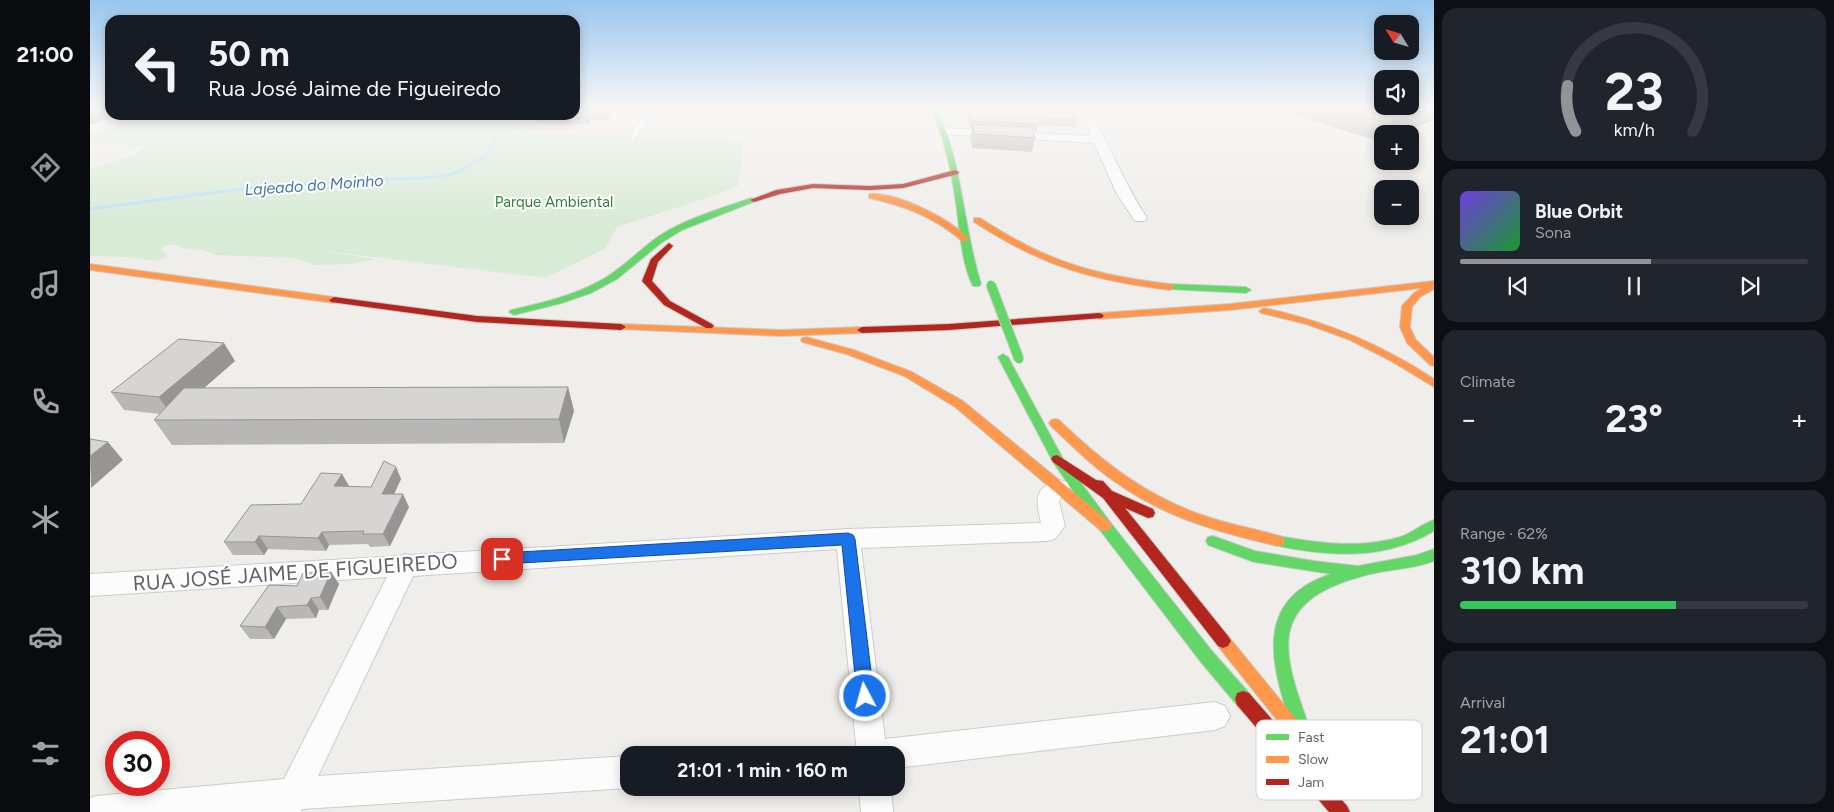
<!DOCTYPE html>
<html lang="en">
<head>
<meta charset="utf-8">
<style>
	:root { --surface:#171b24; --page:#20242c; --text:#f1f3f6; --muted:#9ea1a6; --line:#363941; --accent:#919496 }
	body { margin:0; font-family:Figtree,sans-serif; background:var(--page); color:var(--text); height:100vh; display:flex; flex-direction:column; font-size:19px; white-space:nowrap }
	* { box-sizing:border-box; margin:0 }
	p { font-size:16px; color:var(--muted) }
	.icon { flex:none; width:28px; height:28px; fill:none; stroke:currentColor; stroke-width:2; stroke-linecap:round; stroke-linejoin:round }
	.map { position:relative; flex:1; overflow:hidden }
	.sheet { display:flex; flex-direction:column; gap:8px; padding:8px; background:#0d0f14; width:400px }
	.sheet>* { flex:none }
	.banner { position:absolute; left:15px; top:15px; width:475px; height:105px; border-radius:15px; box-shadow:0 2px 12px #0003; background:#171b24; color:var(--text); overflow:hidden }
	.needle { width:32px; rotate:307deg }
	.controls { position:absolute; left:1284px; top:15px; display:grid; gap:10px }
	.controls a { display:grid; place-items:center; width:45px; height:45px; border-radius:10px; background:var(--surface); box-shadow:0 2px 12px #0003; font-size:25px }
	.speed { position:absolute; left:15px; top:731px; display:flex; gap:10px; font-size:25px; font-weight:700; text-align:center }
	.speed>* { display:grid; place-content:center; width:65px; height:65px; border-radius:50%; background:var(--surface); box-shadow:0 2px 12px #0003; line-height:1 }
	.speed .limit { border:8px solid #d22; background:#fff; color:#111 }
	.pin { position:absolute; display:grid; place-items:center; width:42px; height:42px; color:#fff; margin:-21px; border-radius:10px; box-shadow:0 2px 8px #0006 }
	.me { position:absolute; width:55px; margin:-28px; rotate:354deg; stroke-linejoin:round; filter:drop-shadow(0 0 4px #0008) }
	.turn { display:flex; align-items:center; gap:18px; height:105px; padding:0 20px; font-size:22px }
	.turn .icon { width:65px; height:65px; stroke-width:2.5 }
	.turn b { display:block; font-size:35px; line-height:42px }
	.big { font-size:38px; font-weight:700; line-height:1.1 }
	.sheet .card { flex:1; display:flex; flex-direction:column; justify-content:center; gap:8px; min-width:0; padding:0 18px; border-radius:15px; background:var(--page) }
	.sheet .dial { align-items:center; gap:0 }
	.dial svg { height:130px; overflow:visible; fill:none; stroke:var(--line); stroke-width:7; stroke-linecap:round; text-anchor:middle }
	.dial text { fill:var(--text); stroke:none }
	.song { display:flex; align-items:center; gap:15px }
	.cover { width:60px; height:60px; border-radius:8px; background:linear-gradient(135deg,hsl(260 70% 55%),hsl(130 70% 35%)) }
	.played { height:5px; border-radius:2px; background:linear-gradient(90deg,var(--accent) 55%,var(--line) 55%) }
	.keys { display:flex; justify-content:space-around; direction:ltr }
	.heat { display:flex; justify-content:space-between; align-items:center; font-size:28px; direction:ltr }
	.charge { height:8px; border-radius:4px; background:linear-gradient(90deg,#34c759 62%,var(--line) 0) }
	.trip { position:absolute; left:530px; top:746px; width:285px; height:50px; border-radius:15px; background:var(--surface); box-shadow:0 2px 12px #0003; font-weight:700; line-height:50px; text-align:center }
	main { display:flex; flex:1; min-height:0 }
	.dock { display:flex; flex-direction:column; width:90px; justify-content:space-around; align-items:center; background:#090b0e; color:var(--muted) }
	.dock .icon { width:35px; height:35px }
	.dock .on { color:var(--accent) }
	.dock b { font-size:22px; color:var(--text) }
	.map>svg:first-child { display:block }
</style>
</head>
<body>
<main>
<nav class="dock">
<b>21:00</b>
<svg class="icon on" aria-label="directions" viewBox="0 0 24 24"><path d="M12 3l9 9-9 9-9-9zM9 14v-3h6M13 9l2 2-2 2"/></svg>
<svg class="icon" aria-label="music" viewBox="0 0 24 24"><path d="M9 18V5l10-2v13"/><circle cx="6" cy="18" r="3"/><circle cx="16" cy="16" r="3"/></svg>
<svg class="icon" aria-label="phone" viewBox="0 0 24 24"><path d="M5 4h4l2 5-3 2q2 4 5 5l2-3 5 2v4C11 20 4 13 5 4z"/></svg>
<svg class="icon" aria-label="climate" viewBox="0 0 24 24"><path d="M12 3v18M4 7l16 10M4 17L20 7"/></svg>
<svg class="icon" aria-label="car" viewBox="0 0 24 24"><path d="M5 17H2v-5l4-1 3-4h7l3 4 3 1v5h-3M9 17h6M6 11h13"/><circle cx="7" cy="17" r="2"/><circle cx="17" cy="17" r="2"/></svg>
<svg class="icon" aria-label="filters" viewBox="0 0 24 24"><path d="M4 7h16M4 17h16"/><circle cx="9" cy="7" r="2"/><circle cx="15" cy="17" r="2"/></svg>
</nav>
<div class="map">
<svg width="1344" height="812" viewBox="0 0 1344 812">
	<rect width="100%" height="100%" fill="#efeeea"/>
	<polygon fill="#d8ebd6" points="46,115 436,115 438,120 433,126 422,132 539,137 539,139 653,141 649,185 626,195 527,227 515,249 455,278 227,250 284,259 260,264 225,265 203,258 126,255 113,250 91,248 88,245 76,245 71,250 78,256 67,261 38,257 0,256 0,169 42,156 55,147 0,142 0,135"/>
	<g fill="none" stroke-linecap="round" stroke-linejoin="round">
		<polyline stroke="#bfe0f9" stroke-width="3" points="0,209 182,185 348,177 368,172 398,154 408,131 421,115"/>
		<defs>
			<polygon id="lane" points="559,109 565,109 551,128 545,140 541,140 545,128"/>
			<g id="street">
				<path d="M 987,109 L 997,109 C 1020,143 1033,183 1057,218 L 1055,221 L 1045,221 L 1027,194 L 1004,143 L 855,134 L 849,131 L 855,128 L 1001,136 L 999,129 Z"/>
				<path d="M 969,480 L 977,482 L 980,488 L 977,494 L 971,497 L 969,502 L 975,526 L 965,539 L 957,541 L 771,548 L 795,739 L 1125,702 L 1135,706 L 1140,716 L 1135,726 L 1125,730 L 806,768 L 806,755 L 767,755 L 747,549 L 323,576 L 228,776 L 539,756 L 539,788 L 212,809 L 211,812 L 0,812 L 0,798 L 6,796 L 194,779 L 297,577 L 0,596 L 0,574 L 310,556 L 316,554 L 320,555 L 758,529 L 951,523 C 946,500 943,488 969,480 Z"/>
				<polygon points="769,788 801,788 803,812 771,812"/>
			</g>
			<g id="fast">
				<path d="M 841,109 L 847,109 C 873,165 873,226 891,284 L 889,286 L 883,286 C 872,264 870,234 867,210 C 862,175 856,142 841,109 Z"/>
				<path d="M 661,198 L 668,200 L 592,230 L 571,243 L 527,279 L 501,293 L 472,303 L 424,315 L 419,312 L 421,310 C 451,303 480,297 508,282 C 531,270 548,251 569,236 C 597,218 630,209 661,198 Z"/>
				<polygon points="1080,284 1156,287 1161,290 1156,293 1077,289 1075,287"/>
				<polygon points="913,354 918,357 972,457 1020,522 1122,651 1159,693 1161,699 1159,705 1153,707 1147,705 1110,661 1010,530 963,462 908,357"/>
				<path d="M 1344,520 L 1344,531 C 1295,560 1242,557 1188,546 L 1183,545 L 1181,541 L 1183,537 L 1188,536 C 1228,543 1270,549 1310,537 C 1322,533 1332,524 1344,520 Z"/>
				<path d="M 1123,536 L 1165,551 L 1224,561 L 1268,566 L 1327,555 L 1344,549 L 1344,561 C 1321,570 1297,569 1273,576 C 1168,604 1196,661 1224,740 L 1221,746 L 1215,749 L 1209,746 L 1206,740 C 1186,678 1155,602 1241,574 L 1164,562 L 1118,545 L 1116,541 L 1118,537 Z"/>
			</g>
			<g id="slow">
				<path d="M 779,194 C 806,191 861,219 879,239 L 875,241 L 872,241 C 844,217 815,206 779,198 Z"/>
				<path d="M 884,218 L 890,218 C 956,261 1002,275 1080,284 L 1085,287 L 1080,290 C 1000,280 952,266 884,222 Z"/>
				<polygon points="0,264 244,297 249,300 244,303 0,270"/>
				<polygon points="1344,281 1344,289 1330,297 1322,307 1320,327 1326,340 1344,357 1344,366 1340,365 1317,343 1310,327 1312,306 1324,293 1332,288 1140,310 1009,319 1004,316 1009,313 1140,304"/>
				<path d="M 1174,308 C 1236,321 1291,344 1344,379 L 1344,387 L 1301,361 L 1260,340 L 1216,324 L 1171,313 L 1169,311 Z"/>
				<polygon points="531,324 691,330 772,327 777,330 772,333 691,336 528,329 526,327 528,325"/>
				<polygon points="716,337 764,350 822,372 873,401 1020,522 1022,526 1020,530 1015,531 1010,530 865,407 814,376 756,354 712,342 711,340 712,338"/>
				<path d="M 965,419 L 969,420 C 1014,463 1056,496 1115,516 C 1141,525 1167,529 1193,537 L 1195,541 L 1193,545 L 1188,546 C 1134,534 1080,519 1034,488 C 1007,471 984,448 961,426 L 959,423 L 961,420 Z"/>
				<polygon points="1133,634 1138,636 1260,785 1263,791 1260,797 1254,800 1248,797 1128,646 1125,641 1128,636"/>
			</g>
			<g id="jam">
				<polygon points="865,170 869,172 868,174 813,188 780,190 723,188 690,194 664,202 660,200 686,190 723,184 780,186 813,184"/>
				<polygon points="579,243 583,246 568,262 562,281 580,301 622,324 624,326 622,328 616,328 574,305 552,281 561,259"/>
				<polygon points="244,297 387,316 531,324 536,327 531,330 387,322 241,302 239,300"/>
				<polygon points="1009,313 1012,314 1014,316 1012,318 859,330 772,333 767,330 772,327 859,324"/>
				<polygon points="967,455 1006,480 1013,481 1022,491 1063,509 1065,513 1063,517 1058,518 1035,508 1138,636 1141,641 1138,646 1133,648 1128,646 1013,498 963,462 961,459 963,456"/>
				<polygon points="1153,691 1159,693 1257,806 1260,812 1239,812 1147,705 1145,699 1147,693"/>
			</g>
		</defs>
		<use href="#lane" stroke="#cbcccc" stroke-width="2"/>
		<use href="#street" stroke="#cbcccc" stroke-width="2"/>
		<use href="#fast" stroke="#cacacb" stroke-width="2"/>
		<use href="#slow" stroke="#cacacb" stroke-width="2"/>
		<use href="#jam" stroke="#cacacb" stroke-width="2"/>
		<use href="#lane" fill="#fdfcfc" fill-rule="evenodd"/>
		<use href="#street" fill="#fdfcfc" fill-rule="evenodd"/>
		<use href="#fast" fill="#63d668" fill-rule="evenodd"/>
		<use href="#slow" fill="#ff974d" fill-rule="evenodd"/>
		<use href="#jam" fill="#b3261e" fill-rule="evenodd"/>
		<defs>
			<polyline id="fast-bridge" points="901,285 929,359"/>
		</defs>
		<use href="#fast-bridge" stroke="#cacacb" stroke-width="11" stroke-linecap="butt"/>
		<use href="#fast-bridge" stroke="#63d668" stroke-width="9"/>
	</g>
	<g fill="#b8b7b5">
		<polygon points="485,109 524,109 516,121 501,120 497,124 447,123 445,115 485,115"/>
		<polygon points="878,109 982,109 987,120 985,127 948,125 947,131 943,131 945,138 942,152 882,148 880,137 882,128 879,127"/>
		<polygon points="1186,109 1344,109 1288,141"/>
		<polygon points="145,361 114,388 478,387 484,411 474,443 82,445 64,420 70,414 34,410 21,392"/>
		<polygon points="306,467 311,479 304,494 319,507 300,546 280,547 278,544 239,545 236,551 178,549 174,555 143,555 134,542 211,504 252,474 258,487 281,487"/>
		<polygon points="241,572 249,584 238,610 229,610 226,618 196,619 184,639 160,639 150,626 207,586"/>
	</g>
	<g fill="#969594">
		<polygon points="0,109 20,109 20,115 26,115 0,125"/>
		<polygon points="495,109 499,109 501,120 497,124"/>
		<polygon points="514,109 524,109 516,121"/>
		<polygon points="1338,109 1344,109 1344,120 1307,134 1292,134 1292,139 1288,141 1298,123"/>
		<polygon points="134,343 145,361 82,416 69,397"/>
		<polygon points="478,387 484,411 474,443 469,419"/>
		<polygon points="18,442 33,460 1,488 0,456"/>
		<polygon points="306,467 311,479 298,507 292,494"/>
		<polygon points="252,474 259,486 251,499 244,486"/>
		<polygon points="313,494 319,507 300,546 293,534"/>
		<polygon points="232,532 239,545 236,551 228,538"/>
		<polygon points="169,536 178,549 174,555 165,542"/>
		<polygon points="241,572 249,584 238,610 230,597"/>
		<polygon points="221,598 229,610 226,618 217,605"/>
		<polygon points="187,607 196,619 184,639 175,627"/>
	</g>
	<g fill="#d6d5d3" stroke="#969594">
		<polygon points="879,109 982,109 987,120 947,118 949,124 880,121"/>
		<polygon points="1249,109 1338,109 1298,123"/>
		<polygon points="883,124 942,127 945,138 884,134"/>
		<polygon points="89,339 134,343 69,397 21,392"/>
		<polygon points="478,387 469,419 64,420 94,388"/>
		<polygon points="0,439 18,442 0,456"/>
		<polygon points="294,461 306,467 292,494 313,494 293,534 273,534 274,531 232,532 228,538 169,536 165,542 134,542 161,505 211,504 231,473 252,474 244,486 281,487"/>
		<polygon points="241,572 230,597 221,598 217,605 187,607 175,627 150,626 179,585 207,586 213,573"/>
	</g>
	<linearGradient id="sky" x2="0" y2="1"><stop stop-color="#97c6ef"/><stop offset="0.49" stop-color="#f8f7f6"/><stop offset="1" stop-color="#f8f7f6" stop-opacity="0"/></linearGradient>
	<rect width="1344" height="222" fill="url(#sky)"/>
	<polygon fill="#1a73e8" stroke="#114b97" points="758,533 763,535 765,539 784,696 781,702 775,704 769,702 767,696 752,545 412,564 407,563 405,559 407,555 412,553"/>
	<g text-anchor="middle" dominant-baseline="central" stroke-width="4" stroke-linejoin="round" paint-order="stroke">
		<g font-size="15" fill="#348238" stroke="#fff">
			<text x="464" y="202">Parque Ambiental</text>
		</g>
		<g font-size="16" font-style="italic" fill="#4174aa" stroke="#fff">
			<text transform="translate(224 185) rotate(-4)">Lajeado do Moinho</text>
		</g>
		<g font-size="21" fill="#5f6368" stroke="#fff">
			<text transform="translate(205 572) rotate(-4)">RUA JOSÉ JAIME DE FIGUEIREDO</text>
		</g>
	</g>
	<rect x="1166" y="720" width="166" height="80" rx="8" fill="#fff" stroke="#cfd0d2" stroke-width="1"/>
	<rect x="1176" y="734" width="23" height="6" fill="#63d668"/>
	<rect x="1176" y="756" width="23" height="7" fill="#ff974d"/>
	<rect x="1176" y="779" width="23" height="6" fill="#b3261e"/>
	<g font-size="14" fill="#5f6368">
		<text x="1208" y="742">Fast</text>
		<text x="1208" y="764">Slow</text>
		<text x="1208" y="787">Jam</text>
	</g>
</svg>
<div class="controls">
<a><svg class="needle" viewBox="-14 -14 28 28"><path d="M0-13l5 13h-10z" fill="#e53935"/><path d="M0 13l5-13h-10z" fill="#9ea1a6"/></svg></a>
<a><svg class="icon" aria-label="sound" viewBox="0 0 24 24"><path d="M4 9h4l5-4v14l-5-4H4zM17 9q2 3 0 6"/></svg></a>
<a>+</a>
<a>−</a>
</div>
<div class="speed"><div class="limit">30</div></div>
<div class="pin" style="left:412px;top:559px;background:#d93025"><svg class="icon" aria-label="arrive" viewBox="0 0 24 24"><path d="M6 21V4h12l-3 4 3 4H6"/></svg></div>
<svg class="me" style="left:775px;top:696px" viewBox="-20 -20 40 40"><circle r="17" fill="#1a73e8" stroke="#fff" stroke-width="3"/><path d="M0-11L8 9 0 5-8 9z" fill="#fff"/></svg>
<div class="trip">21:01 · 1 min · 160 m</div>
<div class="banner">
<div class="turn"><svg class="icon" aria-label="left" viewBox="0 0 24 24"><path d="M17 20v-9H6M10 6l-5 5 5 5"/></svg><div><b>50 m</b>Rua José Jaime de Figueiredo</div></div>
</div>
</div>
<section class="sheet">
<div class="card dial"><svg viewBox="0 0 100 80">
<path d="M14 69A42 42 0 1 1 86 69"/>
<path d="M14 69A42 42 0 0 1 9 41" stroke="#919496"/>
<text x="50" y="56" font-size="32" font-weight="700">23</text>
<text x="50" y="72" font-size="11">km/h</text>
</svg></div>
<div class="card">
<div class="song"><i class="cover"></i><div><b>Blue Orbit</b><p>Sona</p></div></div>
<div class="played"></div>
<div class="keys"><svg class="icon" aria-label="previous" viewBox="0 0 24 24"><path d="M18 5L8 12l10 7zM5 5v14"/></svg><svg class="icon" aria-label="pause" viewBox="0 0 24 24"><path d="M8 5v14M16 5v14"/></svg><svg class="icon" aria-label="next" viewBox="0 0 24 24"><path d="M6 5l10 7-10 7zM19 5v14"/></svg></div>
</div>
<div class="card"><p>Climate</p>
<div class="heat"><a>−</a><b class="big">23°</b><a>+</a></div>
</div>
<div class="card"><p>Range · 62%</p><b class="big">310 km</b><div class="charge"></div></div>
<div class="card"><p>Arrival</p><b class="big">21:01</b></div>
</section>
</main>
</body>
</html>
